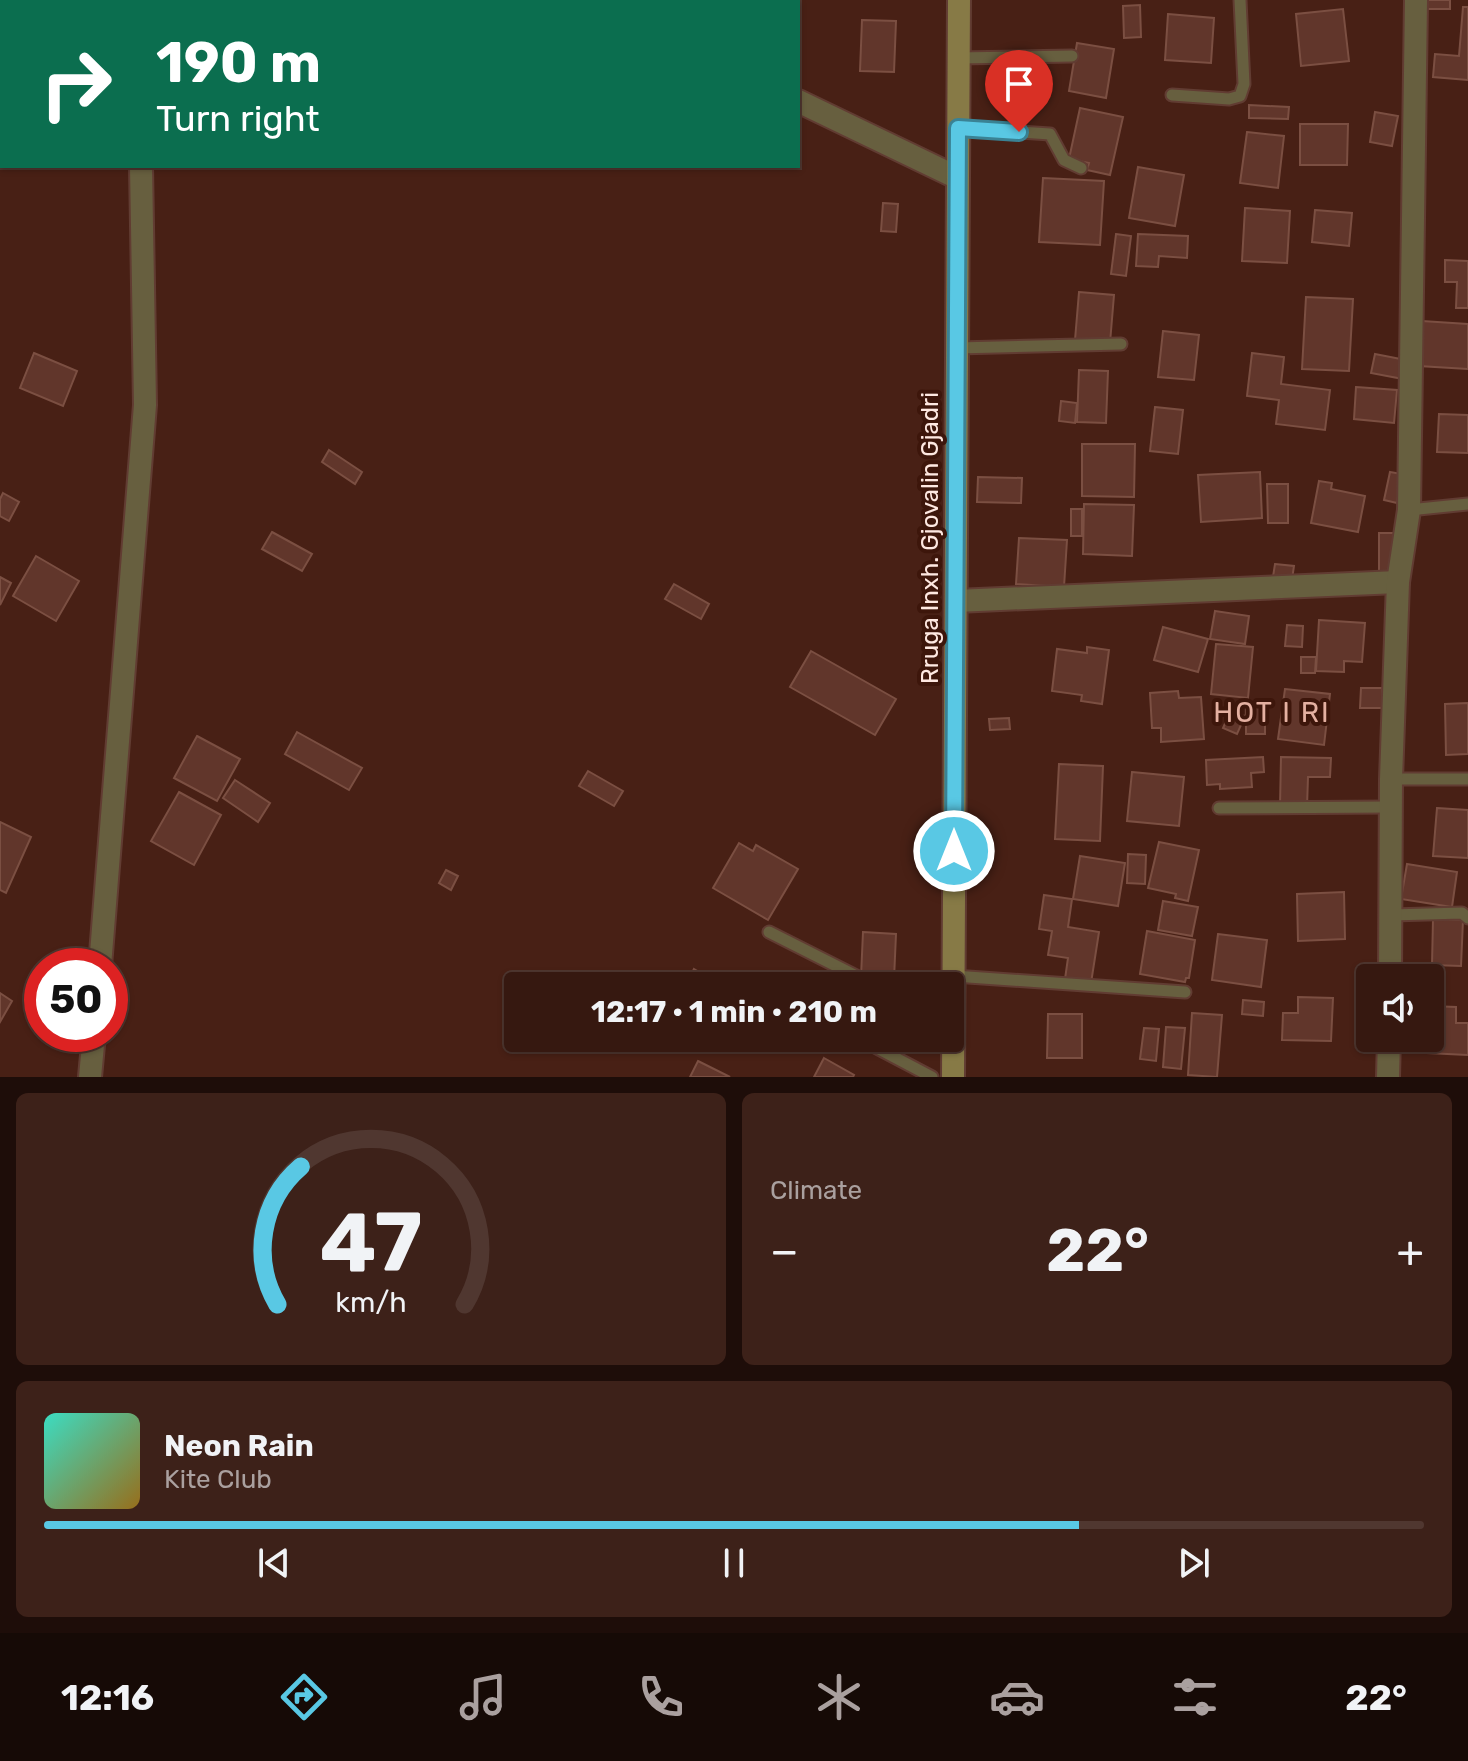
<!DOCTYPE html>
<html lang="en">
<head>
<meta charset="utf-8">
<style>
	:root { --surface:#361810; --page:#3d2119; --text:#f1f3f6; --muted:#aaa09f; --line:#503730; --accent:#59c8e4 }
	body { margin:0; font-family:Rubik,sans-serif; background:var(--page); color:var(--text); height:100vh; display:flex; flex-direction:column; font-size:30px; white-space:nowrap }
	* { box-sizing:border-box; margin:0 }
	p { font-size:26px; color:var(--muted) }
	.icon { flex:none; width:44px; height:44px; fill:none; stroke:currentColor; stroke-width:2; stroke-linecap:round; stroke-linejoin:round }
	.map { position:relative; height:1077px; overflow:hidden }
	.drawer { display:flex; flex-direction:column; gap:16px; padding:16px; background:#1e0d09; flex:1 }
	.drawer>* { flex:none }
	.hud { position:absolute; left:0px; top:0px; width:800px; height:168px; box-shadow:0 2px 6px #0004,0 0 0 2px var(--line); background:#0b6e4f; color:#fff; overflow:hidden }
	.tools { position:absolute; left:1356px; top:964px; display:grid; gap:16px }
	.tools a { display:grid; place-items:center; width:88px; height:88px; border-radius:8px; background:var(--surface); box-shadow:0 2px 6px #0004,0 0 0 2px var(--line); font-size:40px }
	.speed { position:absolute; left:24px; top:948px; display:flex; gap:16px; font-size:40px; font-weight:700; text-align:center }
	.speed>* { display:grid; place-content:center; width:104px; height:104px; border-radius:50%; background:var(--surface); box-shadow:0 2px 6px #0004,0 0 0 2px var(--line); line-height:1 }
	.speed .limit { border:12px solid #d22; background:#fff; color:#111 }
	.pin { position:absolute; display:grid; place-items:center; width:68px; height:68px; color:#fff; margin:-82px -34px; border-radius:50% 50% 50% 0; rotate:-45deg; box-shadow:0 0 8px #0007 }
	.pin .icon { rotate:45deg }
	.me { position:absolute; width:88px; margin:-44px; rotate:0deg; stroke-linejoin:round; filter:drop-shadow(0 0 6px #0008) }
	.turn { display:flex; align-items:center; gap:28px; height:168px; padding:0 24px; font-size:36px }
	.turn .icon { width:104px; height:104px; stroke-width:2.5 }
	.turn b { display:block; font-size:56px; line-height:68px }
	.big { font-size:60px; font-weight:700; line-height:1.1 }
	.drawer .tile { flex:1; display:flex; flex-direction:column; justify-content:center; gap:12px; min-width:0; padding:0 28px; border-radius:12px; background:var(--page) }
	.drawer .dial { align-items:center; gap:0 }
	.dial svg { height:208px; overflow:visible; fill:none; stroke:var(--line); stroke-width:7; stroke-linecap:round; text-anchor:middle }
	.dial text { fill:var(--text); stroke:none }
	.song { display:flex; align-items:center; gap:24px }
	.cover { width:96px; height:96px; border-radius:12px; background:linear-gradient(135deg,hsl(170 70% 55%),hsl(40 70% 35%)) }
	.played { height:8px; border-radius:4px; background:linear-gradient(90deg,var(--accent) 75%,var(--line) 75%) }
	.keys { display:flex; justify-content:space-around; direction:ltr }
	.heat { display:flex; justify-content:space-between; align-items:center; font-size:44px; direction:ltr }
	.drawer .tiles { flex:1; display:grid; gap:16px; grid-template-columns:1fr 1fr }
	.tile:last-child { grid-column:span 2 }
	.trip { position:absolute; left:504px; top:972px; width:460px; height:80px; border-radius:8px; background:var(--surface); box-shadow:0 2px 6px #0004,0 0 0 2px var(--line); font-weight:700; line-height:80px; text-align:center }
	.menu { display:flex; height:128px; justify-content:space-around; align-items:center; background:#160a06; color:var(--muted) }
	.menu .icon { width:56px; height:56px }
	.menu .current { color:var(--accent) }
	.menu b { font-size:36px; color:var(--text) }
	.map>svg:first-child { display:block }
</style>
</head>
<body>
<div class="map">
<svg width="1468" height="1077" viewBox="0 0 1468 1077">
	<rect width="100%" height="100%" fill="#482015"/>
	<g fill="#61362b" stroke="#7b4f42" stroke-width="2">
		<rect x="1426" y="0" width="24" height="9"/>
		<polygon points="1140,5 1141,37 1124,38 1123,6"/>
		<polygon points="1463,7 1468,7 1468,80 1433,77 1435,54 1459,56"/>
		<polygon points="1343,9 1349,61 1301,66 1296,14"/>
		<polygon points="1168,14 1214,18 1211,63 1165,60"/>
		<polygon points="862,20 896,21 894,72 860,71"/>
		<polygon points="1077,43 1114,49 1106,98 1069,91"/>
		<polygon points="1249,105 1289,107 1288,119 1249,118"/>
		<polygon points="1080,108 1123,117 1110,175 1087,170 1089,163 1069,159"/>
		<polygon points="1375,112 1398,116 1392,146 1370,142"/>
		<polygon points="1300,124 1348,124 1347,165 1300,165"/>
		<polygon points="1247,132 1284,136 1278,188 1240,183"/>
		<polygon points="1138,167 1184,175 1175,226 1129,218"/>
		<polygon points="1043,178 1104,181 1100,245 1039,242"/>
		<polygon points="883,203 898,204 896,232 881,231"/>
		<polygon points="1245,208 1290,211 1287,263 1242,261"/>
		<polygon points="1315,210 1352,213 1349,246 1312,242"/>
		<polygon points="1116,234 1131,236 1126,276 1111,274"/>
		<polygon points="1138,234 1188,236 1187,258 1159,256 1158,267 1136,266"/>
		<polygon points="1445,260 1468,261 1468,308 1456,308 1457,282 1445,282"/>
		<polygon points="1079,292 1114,295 1110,343 1075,340"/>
		<polygon points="1306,297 1353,299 1349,371 1302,369"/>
		<polygon points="1422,321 1468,324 1468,369 1419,366"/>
		<polygon points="1163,331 1199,335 1194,380 1158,377"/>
		<polygon points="34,353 77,371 63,406 20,388"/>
		<polygon points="1252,353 1284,357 1281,384 1330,390 1325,430 1276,424 1279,400 1247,396"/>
		<polygon points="1375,354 1406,360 1403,379 1371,373"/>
		<polygon points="1079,370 1108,371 1106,423 1077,422"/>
		<polygon points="1356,387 1397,390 1394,423 1354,419"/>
		<polygon points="1061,401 1077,403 1075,423 1059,421"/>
		<polygon points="1155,407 1183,410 1178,454 1150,451"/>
		<polygon points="1439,414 1468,415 1468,453 1437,452"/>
		<polygon points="1082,444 1135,444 1134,497 1082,496"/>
		<polygon points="329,450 362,472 355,484 322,462"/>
		<polygon points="1260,472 1262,518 1201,522 1198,475"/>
		<polygon points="1390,472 1402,474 1397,503 1384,500"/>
		<polygon points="978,477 1022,478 1021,503 977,502"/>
		<polygon points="1319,481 1332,483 1331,489 1365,496 1358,532 1311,523"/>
		<polygon points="1267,484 1288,484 1288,523 1268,523"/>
		<polygon points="3,493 19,502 9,521 0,516 0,499"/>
		<polygon points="1084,504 1134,505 1132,556 1083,554"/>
		<rect x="1071" y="509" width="11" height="27"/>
		<polygon points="272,532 312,554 302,571 262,549"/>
		<rect x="1379" y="533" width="17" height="40"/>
		<polygon points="1019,538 1067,540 1064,587 1016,584"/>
		<polygon points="36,556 79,581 56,621 13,596"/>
		<polygon points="1275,564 1294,566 1291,586 1272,583"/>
		<polygon points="0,577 11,583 0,605"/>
		<polygon points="674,584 709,604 701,619 665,599"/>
		<polygon points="1215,611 1249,616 1245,644 1210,639"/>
		<polygon points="1319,620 1365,623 1362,662 1344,661 1344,672 1316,671"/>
		<polygon points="1287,625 1303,626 1302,647 1285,646"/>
		<polygon points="1163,627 1208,639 1198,672 1154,660"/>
		<polygon points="1216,644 1253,647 1248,698 1211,694"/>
		<polygon points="1087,647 1109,650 1102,704 1081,701 1082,695 1052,691 1057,649 1087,653"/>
		<polygon points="811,651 896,699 875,735 790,687"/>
		<polygon points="1301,657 1316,657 1315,673 1301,673"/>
		<polygon points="1361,688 1382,688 1382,708 1360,708"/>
		<polygon points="1285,689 1330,694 1324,745 1278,739"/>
		<polygon points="1178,691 1179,698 1201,697 1204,739 1161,742 1161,728 1152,728 1150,693"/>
		<polygon points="1468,703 1468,754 1446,755 1445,704"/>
		<rect x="1246" y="706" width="19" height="28"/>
		<polygon points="1231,710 1245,716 1237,734 1223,728"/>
		<polygon points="1009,718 1010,729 990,730 989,719"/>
		<polygon points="297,732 362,768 349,790 285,754"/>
		<polygon points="197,736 240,759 217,801 174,778"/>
		<polygon points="1263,757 1264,772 1251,773 1252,787 1220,789 1220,784 1207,785 1206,760"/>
		<polygon points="1281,757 1331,758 1330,777 1308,777 1307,807 1280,806"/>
		<polygon points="1059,764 1103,766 1100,841 1055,839"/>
		<polygon points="588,771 623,791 614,806 579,786"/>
		<polygon points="1132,772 1184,777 1179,826 1127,821"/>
		<polygon points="235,780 270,803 258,822 223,798"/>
		<polygon points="179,792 221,815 194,865 151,841"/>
		<polygon points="1437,808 1468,810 1468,858 1433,856"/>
		<polygon points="0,822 31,837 6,893 0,890"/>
		<polygon points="1159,842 1199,850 1188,901 1175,898 1176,894 1148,888"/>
		<polygon points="739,843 753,851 756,845 798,869 768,920 713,888"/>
		<polygon points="1128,854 1146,855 1145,884 1127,883"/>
		<polygon points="1080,856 1125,863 1118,906 1073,899"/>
		<polygon points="1407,864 1457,872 1452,907 1401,899"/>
		<polygon points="446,870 458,876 451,890 439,883"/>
		<polygon points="1344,892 1345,939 1298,941 1297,894"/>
		<polygon points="1044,895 1072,899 1068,927 1099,932 1091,983 1065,979 1068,958 1048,955 1052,931 1039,929"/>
		<polygon points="1163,901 1198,907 1192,936 1158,930"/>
		<polygon points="1433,919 1463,920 1461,966 1432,965"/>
		<polygon points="1147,931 1195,940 1189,978 1186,978 1185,982 1140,974"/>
		<polygon points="863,932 896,934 894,979 861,977"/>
		<polygon points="1218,934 1267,940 1261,987 1212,980"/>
		<polygon points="694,969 720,984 719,986 685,986"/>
		<polygon points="0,993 12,1001 0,1022"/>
		<polygon points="1298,997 1333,998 1331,1041 1282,1040 1283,1013 1298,1013"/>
		<polygon points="1243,1000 1264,1002 1263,1016 1242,1014"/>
		<polygon points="1430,1006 1456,1007 1456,1023 1468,1023 1468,1055 1427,1053 1427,1038 1430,1038"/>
		<polygon points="1192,1013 1222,1015 1217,1077 1188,1075"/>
		<polygon points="1048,1014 1082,1014 1082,1058 1047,1058"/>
		<polygon points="1166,1027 1185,1028 1181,1069 1163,1067"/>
		<polygon points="1144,1028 1159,1029 1156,1061 1140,1059"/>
		<polygon points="824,1058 854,1075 853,1077 814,1077"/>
		<polygon points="698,1061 730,1077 690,1077"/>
	</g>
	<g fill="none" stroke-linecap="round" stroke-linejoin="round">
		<defs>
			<g id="service">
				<polyline points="958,58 1072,56"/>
				<polyline points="1172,95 1229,99 1240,96 1244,84 1240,0"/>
				<polyline points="958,128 1050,134 1064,160 1081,168"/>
				<polyline points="957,348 1121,344"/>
				<polyline points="1409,510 1468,504"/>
				<polyline points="1391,779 1468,779"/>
				<polyline points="1219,808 1391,807"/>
				<polyline points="1392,915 1462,913 1468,918"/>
				<polyline points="769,932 876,986"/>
				<polyline points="954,976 1185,992"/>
				<polyline points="858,1038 932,1077"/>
			</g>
			<g id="minor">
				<polyline points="139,0 139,2"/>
				<polyline points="589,0 593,2"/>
				<polyline points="798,101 958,178"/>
				<polyline points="956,601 1398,582"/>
				<polyline points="100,966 145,405 141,166"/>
				<polyline points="1390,978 1391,779 1398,582 1409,510 1416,0"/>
				<polyline points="90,1077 94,1034"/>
				<polyline points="1388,1077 1389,1038"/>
			</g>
			<polyline id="secondary" points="953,1077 959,0"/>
		</defs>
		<use href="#service" stroke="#613c32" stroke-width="15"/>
		<use href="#minor" stroke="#613c32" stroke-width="26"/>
		<use href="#secondary" stroke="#613c32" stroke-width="26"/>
		<use href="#service" stroke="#675f3f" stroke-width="11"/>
		<use href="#minor" stroke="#675f3f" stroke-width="22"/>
		<use href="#secondary" stroke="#877a46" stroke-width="22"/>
	</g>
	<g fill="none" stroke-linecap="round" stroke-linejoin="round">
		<defs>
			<polyline id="route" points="954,851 958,128 1019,132"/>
		</defs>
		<use href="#route" stroke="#3a8294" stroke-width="20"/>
		<use href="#route" stroke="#59c8e4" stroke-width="14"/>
	</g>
	<g text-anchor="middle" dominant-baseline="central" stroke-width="8" stroke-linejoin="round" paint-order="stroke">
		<g font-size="24" fill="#fee8e1" stroke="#3d160b">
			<text transform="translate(930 538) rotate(-90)">Rruga Inxh. Gjovalin Gjadri</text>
		</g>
		<g font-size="28" letter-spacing="2" fill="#e4b0a1" stroke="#3d160b">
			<text x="1272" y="712">HOT I RI</text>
		</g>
	</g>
</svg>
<div class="tools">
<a><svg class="icon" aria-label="sound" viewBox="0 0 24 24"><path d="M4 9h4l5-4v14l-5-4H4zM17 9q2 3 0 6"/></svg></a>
</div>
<div class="speed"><div class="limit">50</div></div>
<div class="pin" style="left:1019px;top:132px;background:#d93025"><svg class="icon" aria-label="arrive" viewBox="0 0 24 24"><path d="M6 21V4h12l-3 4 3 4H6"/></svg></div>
<svg class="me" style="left:954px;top:851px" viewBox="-20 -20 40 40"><circle r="17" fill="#59c8e4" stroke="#fff" stroke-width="3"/><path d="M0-11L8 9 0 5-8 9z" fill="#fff"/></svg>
<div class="trip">12:17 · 1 min · 210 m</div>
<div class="hud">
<div class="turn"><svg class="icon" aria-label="right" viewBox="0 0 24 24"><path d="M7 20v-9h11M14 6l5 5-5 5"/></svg><div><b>190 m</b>Turn right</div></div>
</div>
</div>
<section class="drawer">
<div class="tiles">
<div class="tile dial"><svg viewBox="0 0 100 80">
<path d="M14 69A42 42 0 1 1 86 69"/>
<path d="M14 69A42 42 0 0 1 23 16" stroke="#59c8e4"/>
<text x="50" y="56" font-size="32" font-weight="700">47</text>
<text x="50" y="72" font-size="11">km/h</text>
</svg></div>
<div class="tile"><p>Climate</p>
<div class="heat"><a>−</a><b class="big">22°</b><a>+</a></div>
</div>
<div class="tile">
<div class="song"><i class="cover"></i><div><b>Neon Rain</b><p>Kite Club</p></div></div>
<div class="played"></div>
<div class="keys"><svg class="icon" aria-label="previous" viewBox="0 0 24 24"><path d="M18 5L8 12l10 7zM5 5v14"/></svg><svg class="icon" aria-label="pause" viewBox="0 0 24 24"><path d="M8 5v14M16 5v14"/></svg><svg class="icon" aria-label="next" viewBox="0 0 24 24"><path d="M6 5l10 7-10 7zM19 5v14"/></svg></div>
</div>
</div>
</section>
<nav class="menu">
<b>12:16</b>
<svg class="icon current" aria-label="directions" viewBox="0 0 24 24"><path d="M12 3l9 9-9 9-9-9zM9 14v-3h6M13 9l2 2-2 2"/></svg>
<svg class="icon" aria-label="music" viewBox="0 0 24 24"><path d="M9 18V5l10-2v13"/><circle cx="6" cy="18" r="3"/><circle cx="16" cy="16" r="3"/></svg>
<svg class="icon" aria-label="phone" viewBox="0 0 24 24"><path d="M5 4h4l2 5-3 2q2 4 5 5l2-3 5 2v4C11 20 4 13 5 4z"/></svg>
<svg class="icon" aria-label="climate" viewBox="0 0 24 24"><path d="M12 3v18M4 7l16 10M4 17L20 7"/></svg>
<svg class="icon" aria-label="car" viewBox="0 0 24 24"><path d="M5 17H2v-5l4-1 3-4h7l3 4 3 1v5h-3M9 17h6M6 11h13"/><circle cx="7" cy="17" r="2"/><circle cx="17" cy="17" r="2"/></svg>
<svg class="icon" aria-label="filters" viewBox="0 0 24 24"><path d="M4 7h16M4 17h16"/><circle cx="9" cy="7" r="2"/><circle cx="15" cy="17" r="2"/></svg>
<b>22°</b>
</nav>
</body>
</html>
